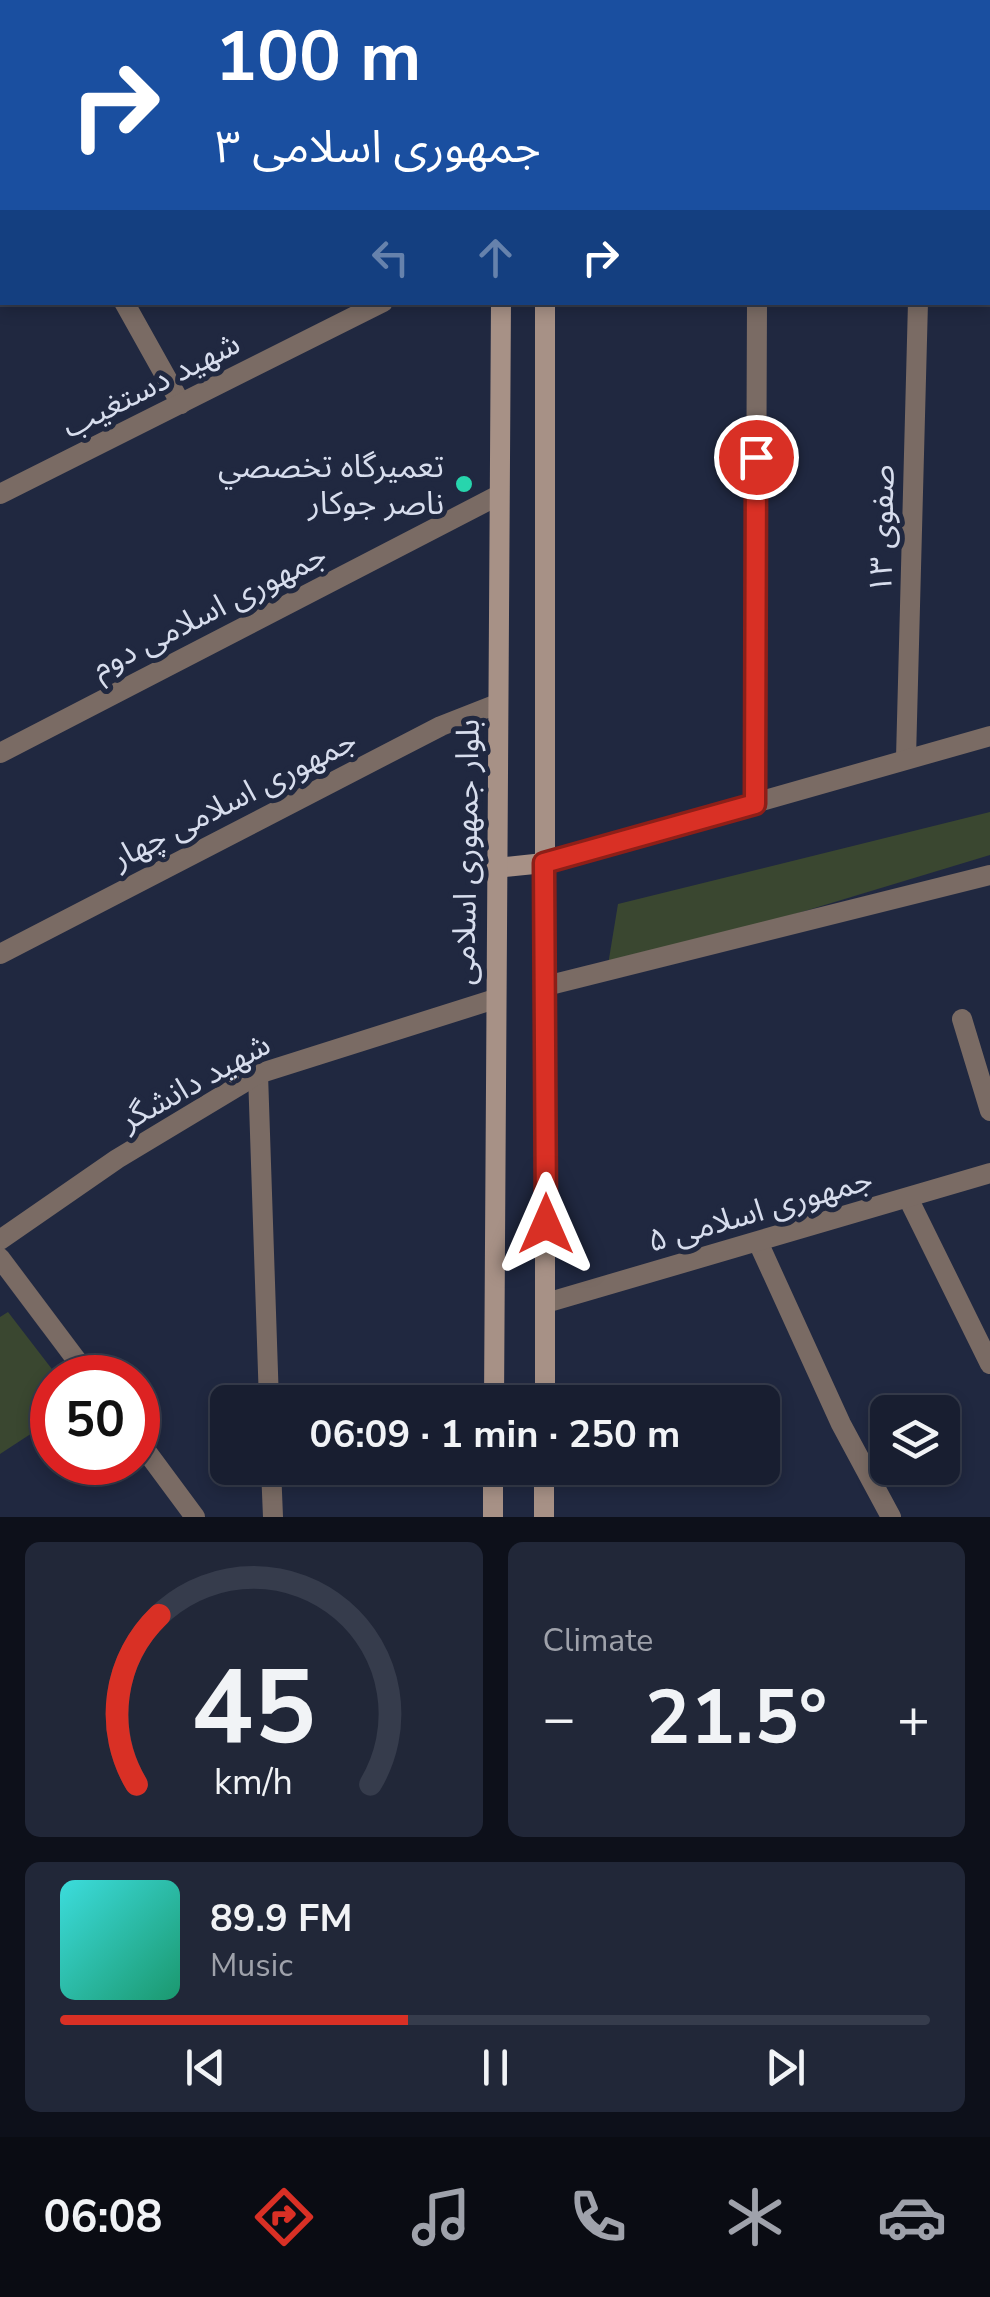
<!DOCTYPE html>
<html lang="en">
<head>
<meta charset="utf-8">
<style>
	:root { --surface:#181e30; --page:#212738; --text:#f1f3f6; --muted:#9fa2ab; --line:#363c4c; --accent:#d93025 }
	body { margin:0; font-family:"Nunito Sans","Noto Sans Arabic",sans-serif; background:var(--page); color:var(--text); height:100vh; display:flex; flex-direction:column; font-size:38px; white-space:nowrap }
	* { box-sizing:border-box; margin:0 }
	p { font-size:32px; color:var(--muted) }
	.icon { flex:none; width:55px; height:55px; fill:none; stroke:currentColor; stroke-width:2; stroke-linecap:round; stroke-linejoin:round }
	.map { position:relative; height:1517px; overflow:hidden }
	.panel { display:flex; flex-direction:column; gap:25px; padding:25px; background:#0d101a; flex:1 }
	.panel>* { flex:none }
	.top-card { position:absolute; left:0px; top:0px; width:990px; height:305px; box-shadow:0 5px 15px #0003,0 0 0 2px var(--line); background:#1a4fa0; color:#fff; overflow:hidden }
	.fabs { position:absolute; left:870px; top:1395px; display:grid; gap:20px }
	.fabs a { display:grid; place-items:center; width:90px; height:90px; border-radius:15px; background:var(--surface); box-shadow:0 5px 15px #0003,0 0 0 2px var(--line); font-size:50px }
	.speed { position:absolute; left:30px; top:1355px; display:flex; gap:20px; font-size:50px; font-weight:700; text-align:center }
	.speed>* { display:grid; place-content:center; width:130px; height:130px; border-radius:50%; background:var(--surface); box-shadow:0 5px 15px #0003,0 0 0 2px var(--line); line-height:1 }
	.speed .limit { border:15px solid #d22; background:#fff; color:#111 }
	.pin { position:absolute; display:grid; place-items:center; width:85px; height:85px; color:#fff; margin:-42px; border:5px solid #fff; border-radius:50%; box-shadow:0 2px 10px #0007 }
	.me { position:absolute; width:110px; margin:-55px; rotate:0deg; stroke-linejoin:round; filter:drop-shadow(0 0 8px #0008) }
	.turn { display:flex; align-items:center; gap:35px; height:210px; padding:0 50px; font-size:45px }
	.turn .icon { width:130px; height:130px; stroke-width:2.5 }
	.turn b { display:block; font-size:70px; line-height:85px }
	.lanes { display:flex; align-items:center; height:95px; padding:0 50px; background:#0003; justify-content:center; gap:50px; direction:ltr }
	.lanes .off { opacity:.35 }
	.big { font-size:75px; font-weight:700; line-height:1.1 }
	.panel .widget { flex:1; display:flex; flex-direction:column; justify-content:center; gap:15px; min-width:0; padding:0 35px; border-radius:15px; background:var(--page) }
	.panel .dial { align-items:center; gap:0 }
	.dial svg { height:260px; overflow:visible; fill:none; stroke:var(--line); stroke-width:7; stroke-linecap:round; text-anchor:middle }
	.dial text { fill:var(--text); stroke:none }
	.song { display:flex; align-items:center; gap:30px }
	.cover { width:120px; height:120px; border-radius:15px; background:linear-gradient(135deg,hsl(180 70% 55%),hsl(160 70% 35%)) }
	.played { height:10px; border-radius:5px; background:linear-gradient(90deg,var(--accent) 40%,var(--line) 40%) }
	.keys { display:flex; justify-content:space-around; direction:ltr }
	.heat { display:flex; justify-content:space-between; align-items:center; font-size:55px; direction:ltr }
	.panel .tiles { flex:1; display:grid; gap:25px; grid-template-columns:1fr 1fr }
	.widget:last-child { grid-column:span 2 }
	.trip { position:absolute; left:210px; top:1385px; width:570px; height:100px; border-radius:15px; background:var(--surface); box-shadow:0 5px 15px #0003,0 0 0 2px var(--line); font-weight:700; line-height:100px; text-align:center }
	.tab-bar { display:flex; height:160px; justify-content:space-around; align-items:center; background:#0a0c13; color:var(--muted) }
	.tab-bar .icon { width:70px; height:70px }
	.tab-bar .current { color:var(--accent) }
	.tab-bar b { font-size:45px; color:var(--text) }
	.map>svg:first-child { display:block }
</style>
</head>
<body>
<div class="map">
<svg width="990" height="1517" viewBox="0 0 990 1517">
	<rect width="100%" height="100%" fill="#202840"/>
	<g fill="#3a4730">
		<polygon points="990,812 990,855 607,971 618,904"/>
		<polygon points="8,1312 58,1377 52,1378 52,1420 0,1454 0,1317"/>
	</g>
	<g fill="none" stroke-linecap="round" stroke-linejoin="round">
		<g stroke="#7a6b64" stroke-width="20">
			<polyline points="758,2 758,0"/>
			<polyline points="925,2 925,0"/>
			<polyline points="988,53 990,53"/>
			<polyline points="0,83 2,87"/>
			<polyline points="124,302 181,404"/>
			<polyline points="0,494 383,302"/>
			<polyline points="0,753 499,495"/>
			<polyline points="906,758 918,302"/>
			<polyline points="755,804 757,302"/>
			<polyline points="544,863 990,736"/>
			<polyline points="0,954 441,726 497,704"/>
			<polyline points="546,986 990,875"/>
			<polyline points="962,1019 990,1111"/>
			<polyline points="258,1074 269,1402"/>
			<polyline points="908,1198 990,1364"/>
			<polyline points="0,1240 117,1159 258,1074 495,999"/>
			<polyline points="758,1242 841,1424 891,1517"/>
			<polyline points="0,1258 90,1378"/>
			<polyline points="546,1303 990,1173"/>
			<polyline points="138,1440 195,1517"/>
			<polyline points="271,1468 273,1517"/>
		</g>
		<g stroke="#a79186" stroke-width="20">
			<polyline points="493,0 493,2"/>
			<polyline points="545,2 545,0"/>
			<polyline points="496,868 544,863"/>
			<polyline points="494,1402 501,302"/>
			<polyline points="545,1402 545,302"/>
			<polyline points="493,1517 493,1468"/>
			<polyline points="544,1517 544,1468"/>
		</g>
	</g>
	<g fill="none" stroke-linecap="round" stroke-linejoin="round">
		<defs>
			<polyline id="route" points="546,1224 544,863 755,804 756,457"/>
		</defs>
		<use href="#route" stroke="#8d1f18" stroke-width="25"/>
		<use href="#route" stroke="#d93025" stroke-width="18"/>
	</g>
	<circle fill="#27d5ad" stroke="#202840" stroke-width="4" cx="464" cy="484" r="10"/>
	<g text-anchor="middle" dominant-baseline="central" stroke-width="10" stroke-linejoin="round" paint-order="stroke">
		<g font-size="32" fill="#d7dded" stroke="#202840">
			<text transform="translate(151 385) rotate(-27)">شهید دستغیب</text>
			<text transform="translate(882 529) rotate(-89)">صفوی ۱۳</text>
			<text transform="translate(209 611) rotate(-27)">جمهوری اسلامی دوم</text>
			<text transform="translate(234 799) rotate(-27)">جمهوری اسلامی چهار</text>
			<text transform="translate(466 852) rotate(-89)">بلوار جمهوری اسلامی</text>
			<text transform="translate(195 1082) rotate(-29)">شهید دانشگر</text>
			<text transform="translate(760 1210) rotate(-16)">جمهوری اسلامی ۵</text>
		</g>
		<g font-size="32" fill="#d7dded" stroke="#202840" text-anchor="end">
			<text x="444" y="466">تعميرگاه تخصصي<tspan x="444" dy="37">ناصر جوكار</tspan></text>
		</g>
	</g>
</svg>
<div class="fabs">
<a><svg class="icon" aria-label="layers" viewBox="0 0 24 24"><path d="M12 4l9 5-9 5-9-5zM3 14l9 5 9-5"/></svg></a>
</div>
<div class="speed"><div class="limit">50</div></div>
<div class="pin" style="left:756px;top:457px;background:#d93025"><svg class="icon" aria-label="arrive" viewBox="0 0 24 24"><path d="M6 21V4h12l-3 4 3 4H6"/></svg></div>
<svg class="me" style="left:546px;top:1224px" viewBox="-20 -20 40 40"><path d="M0-17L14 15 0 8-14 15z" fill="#d93025" stroke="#fff" stroke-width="4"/></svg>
<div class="trip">06:09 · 1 min · 250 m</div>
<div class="top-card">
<div class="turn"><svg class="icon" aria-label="right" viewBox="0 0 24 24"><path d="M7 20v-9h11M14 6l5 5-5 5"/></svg><div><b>100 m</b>جمهوری اسلامی ۳</div></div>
<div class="lanes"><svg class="icon off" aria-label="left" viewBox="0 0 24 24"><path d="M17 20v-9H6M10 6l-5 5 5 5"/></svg><svg class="icon off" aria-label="ahead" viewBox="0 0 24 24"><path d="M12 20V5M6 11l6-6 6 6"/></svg><svg class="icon" aria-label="right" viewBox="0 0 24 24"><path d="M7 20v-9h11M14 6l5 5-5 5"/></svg></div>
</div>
</div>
<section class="panel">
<div class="tiles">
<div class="widget dial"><svg viewBox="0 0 100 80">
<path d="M14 69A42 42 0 1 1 86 69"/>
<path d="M14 69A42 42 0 0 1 21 17" stroke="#d93025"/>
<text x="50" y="56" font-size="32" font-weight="700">45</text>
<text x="50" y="72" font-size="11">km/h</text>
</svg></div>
<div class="widget"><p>Climate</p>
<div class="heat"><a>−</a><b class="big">21.5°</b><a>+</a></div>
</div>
<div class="widget">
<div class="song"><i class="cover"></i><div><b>89.9 FM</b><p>Music</p></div></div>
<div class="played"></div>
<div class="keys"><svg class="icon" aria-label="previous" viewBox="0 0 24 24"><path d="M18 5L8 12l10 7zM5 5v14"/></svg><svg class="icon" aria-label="pause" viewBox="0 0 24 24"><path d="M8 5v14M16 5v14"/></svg><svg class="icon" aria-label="next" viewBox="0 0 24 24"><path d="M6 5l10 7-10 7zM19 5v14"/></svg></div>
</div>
</div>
</section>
<nav class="tab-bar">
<b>06:08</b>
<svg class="icon current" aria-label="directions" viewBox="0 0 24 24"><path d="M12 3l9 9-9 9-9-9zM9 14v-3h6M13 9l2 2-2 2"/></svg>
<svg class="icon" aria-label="music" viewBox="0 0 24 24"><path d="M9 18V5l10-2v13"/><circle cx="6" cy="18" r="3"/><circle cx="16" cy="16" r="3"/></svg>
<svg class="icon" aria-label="phone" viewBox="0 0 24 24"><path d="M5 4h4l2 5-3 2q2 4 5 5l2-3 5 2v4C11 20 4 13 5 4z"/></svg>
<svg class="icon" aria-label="climate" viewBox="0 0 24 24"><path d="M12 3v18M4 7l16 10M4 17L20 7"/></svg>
<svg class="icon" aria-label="car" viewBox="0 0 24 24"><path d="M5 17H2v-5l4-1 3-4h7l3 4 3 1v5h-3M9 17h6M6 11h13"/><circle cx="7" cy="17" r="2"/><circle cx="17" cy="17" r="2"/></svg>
</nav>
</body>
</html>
